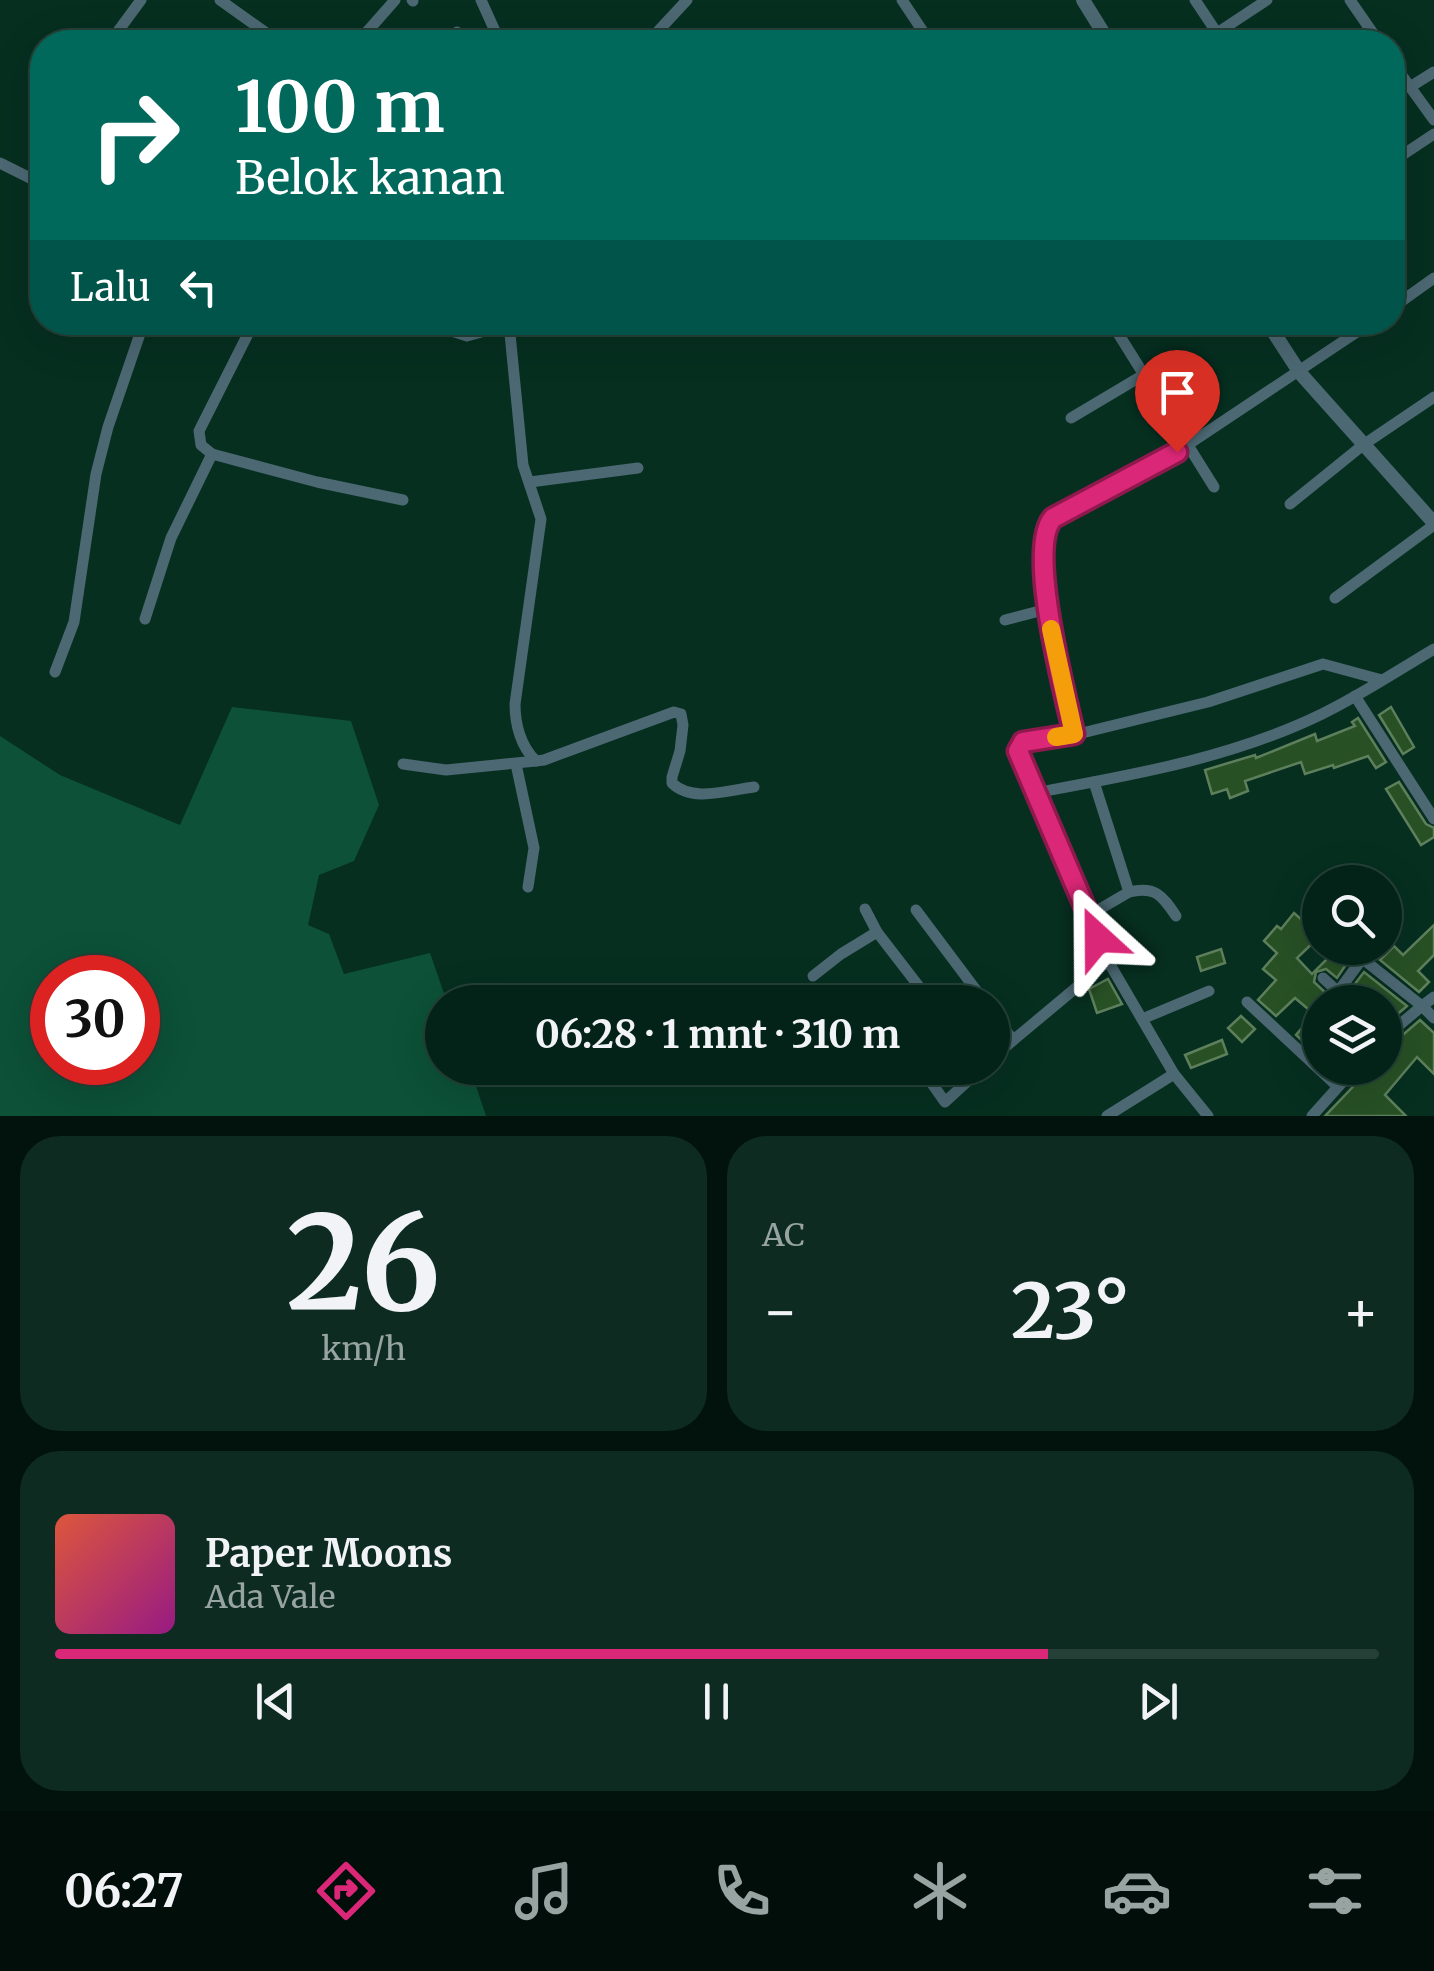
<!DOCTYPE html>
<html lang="id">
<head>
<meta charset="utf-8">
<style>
	:root { --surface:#042318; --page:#0d2b21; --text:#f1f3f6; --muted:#97a4a2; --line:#254037; --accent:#db2777 }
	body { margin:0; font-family:Merriweather,serif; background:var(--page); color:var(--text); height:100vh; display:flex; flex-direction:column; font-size:38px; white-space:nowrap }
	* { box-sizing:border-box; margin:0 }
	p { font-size:32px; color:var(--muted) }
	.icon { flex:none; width:55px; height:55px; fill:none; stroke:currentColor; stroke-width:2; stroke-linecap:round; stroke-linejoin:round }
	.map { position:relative; height:1116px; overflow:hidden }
	.drawer { display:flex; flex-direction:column; gap:20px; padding:20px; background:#02130d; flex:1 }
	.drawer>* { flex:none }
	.top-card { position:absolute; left:30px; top:30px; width:1375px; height:305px; border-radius:40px; box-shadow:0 10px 40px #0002,0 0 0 2px var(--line); background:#00695c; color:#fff; overflow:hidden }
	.controls { position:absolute; left:1302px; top:865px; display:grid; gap:20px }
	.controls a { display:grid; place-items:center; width:100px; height:100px; border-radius:50%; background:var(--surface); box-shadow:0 10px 40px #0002,0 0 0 2px var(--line); font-size:50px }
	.speed { position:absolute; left:30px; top:955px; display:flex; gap:20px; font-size:50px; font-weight:700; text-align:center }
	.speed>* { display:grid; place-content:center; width:130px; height:130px; border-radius:50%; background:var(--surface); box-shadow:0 10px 40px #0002,0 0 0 2px var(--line); line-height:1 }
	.speed .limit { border:15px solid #d22; background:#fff; color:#111 }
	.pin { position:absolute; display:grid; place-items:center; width:85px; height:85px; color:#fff; margin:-102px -42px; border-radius:50% 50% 50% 0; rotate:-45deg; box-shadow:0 0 10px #0007 }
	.pin .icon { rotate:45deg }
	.me { position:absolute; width:110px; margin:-55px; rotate:336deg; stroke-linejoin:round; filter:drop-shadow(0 0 8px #0008) }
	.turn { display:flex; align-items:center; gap:35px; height:210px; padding:0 40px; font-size:45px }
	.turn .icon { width:130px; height:130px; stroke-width:2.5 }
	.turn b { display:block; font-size:70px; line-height:85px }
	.then { display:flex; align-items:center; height:95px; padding:0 40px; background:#0003; gap:20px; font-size:38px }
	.big { font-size:75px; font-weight:700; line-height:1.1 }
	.drawer .card { flex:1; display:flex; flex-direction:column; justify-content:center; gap:15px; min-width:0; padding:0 35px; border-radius:40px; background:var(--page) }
	.drawer .dial { align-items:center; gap:0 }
	.dial b { font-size:130px; line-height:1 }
	.song { display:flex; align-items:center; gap:30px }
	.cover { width:120px; height:120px; border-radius:15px; background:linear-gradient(135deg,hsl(10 70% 55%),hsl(310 70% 35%)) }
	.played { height:10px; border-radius:5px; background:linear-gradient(90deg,var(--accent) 75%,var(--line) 75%) }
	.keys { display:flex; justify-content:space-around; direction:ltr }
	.heat { display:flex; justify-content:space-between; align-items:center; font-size:55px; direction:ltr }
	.drawer .tiles { flex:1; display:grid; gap:20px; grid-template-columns:1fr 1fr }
	.card:last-child { grid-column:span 2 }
	.trip { position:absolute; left:425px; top:985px; width:585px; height:100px; border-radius:50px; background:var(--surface); box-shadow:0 10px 40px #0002,0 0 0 2px var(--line); font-weight:700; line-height:100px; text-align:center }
	.dock { display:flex; height:160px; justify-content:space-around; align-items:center; background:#020e0a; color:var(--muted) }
	.dock .icon { width:70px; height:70px }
	.dock .current { color:var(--accent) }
	.dock b { font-size:45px; color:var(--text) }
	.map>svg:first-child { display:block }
</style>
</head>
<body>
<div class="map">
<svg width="1434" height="1116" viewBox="0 0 1434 1116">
	<rect width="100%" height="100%" fill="#062f20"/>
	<path fill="#0c5138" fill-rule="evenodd" d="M 232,707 L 351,721 L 379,805 L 354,861 L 319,875 L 308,925 L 329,934 L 344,974 L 430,953 L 447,1002 L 442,1002 L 442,1068 L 470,1068 L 486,1116 L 0,1116 L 0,736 L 60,775 L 180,825 ZM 52,978 L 138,978 L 138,1062 L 52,1062 Z"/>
	<g fill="#275025" stroke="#5d7f5b" stroke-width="2.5">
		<polygon points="1391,707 1414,747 1403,754 1379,715"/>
		<polygon points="1358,718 1386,762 1376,768 1368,756 1334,768 1333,765 1305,774 1301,762 1245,781 1248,791 1230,798 1227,789 1212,794 1205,770 1255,755 1256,758 1315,734 1317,741 1355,726 1352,722"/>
		<polygon points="1399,782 1426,824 1434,828 1434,837 1421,845 1386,789"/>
		<polygon points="1294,913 1320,936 1297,958 1312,974 1338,948 1349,960 1337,978 1326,969 1316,972 1314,982 1329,996 1345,997 1364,972 1407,1006 1386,1024 1385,1002 1320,1002 1320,1057 1296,1035 1314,1014 1295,998 1276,1016 1258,1000 1276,980 1263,969 1277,953 1264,941 1277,926 1281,929"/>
		<polygon points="1434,925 1434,955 1418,971 1429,982 1419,992 1380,960 1394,946 1403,955"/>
		<polygon points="1221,949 1225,963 1201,971 1197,957"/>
		<polygon points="1108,979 1122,1004 1097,1013 1089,989"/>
		<polygon points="1241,1016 1255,1029 1242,1042 1228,1028"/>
		<polygon points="1420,1020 1434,1033 1434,1074 1417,1057 1385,1095 1406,1116 1325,1116 1371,1068 1385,1068 1385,1057 1398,1039"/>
		<polygon points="1222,1040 1227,1054 1191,1068 1185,1055"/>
	</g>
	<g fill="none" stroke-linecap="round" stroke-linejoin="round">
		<g stroke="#4c6873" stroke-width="11">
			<polyline points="220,0 279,42"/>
			<polyline points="412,0 413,1"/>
			<polyline points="481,0 500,42"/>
			<polyline points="902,0 930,42"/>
			<polyline points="1195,0 1223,42"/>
			<polyline points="1350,0 1379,42"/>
			<polyline points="1217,33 1267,0"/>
			<polyline points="110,42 141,0"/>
			<polyline points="358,42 395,0"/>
			<polyline points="454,42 457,32"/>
			<polyline points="648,42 687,0"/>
			<polyline points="907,42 923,32"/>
			<polyline points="1392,62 1434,120"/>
			<polyline points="1410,87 1434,72"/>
			<polyline points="1392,162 1434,134"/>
			<polyline points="0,163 42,184"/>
			<polyline points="1392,308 1434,278"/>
			<path d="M 424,322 L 467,336 L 509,324 L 523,465 L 541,519 L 515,704 C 515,725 521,747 536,761 L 544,760 L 674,712 L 681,714 L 683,725 L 680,751 L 672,777 L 672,783 C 692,803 728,790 754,787"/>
			<polyline points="1111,322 1214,487"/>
			<polyline points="1117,332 1134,322"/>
			<polyline points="1071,418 1145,374"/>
			<polyline points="212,454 317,482 403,500"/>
			<polyline points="530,482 638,468"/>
			<polyline points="1290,504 1363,445 1434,397"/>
			<polyline points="1335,598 1434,525"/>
			<polyline points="145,619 171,538 212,454 201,445 199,431 254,322"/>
			<polyline points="1005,620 1047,609"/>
			<polyline points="55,672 74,622 96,474 108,427 144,322"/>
			<polyline points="1355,696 1434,819"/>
			<polyline points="1074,735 1047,609 1043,536 1045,526 1053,518 1177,452 1372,322"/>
			<polyline points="403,764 446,770 536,761"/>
			<polyline points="516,764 534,848 528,887"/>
			<path d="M 1034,793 C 1132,775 1232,758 1322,714 C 1361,695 1397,671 1434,649"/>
			<path d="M 1129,892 C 1155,886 1162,895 1176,916"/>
			<polyline points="865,909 877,932"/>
			<polyline points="916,910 985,1002"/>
			<polyline points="1088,916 1129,892 1094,782"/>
			<polyline points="1314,918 1320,923"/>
			<polyline points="1349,948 1422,1006 1434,997"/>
			<polyline points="813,976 841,954 877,932 931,1002"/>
			<polyline points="1323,978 1335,989 1340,989 1362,959"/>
			<polyline points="1247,1002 1337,1086"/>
			<polyline points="992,1012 1013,1040"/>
			<polyline points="1142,1019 1209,991"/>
			<polyline points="1385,1037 1422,1006 1434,1018"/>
			<polyline points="992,1058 1108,961"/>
			<polyline points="921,1068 945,1102 982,1068"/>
			<polyline points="1107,1116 1174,1074"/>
			<polyline points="1208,1116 1174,1074 1108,961 1017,748 1023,742 1074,735 1208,702 1323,664 1382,680"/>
			<polyline points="1312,1116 1355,1068"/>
		</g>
		<g stroke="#4c6873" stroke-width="14">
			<polyline points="1083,0 1109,42"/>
			<polyline points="1267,322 1300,373 1434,523"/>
		</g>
	</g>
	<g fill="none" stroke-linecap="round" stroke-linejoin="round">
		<defs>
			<path id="route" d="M 1098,938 L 1018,751 L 1023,742 L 1074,734 C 1065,694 1026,548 1053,518 L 1177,452"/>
		</defs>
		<use href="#route" stroke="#8e194d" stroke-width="25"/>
		<use href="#route" stroke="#db2777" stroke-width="18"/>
		<polyline stroke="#f59e0b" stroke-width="18" points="1051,629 1074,734 1056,737"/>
	</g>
</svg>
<div class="controls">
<a><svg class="icon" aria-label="search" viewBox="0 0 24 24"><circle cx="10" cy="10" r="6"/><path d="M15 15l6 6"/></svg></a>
<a><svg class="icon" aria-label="layers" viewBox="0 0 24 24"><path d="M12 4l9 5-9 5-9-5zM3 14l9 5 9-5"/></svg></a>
</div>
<div class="speed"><div class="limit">30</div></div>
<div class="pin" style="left:1177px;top:452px;background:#d93025"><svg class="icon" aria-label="arrive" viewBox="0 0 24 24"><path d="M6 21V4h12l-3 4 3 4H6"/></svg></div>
<svg class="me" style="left:1098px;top:938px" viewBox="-20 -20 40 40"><path d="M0-17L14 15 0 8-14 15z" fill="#db2777" stroke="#fff" stroke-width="4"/></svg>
<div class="trip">06:28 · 1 mnt · 310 m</div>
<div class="top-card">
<div class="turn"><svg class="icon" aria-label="right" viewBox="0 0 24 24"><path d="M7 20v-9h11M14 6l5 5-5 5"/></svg><div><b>100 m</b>Belok kanan</div></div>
<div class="then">Lalu<svg class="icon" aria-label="left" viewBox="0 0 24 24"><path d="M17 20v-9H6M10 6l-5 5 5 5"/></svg></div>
</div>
</div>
<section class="drawer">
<div class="tiles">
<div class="card dial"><b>26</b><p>km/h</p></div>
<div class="card"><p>AC</p>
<div class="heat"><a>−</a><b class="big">23°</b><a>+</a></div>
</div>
<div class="card">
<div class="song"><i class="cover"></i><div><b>Paper Moons</b><p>Ada Vale</p></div></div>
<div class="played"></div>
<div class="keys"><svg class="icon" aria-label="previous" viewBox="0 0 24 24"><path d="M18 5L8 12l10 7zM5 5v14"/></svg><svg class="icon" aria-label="pause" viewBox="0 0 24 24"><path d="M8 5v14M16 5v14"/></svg><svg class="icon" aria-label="next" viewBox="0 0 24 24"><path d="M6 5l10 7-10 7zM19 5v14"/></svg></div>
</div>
</div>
</section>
<nav class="dock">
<b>06:27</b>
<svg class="icon current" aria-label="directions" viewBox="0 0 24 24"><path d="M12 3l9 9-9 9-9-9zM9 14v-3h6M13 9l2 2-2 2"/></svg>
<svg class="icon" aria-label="music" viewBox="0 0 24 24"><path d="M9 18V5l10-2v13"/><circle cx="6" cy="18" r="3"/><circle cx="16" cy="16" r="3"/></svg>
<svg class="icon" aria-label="phone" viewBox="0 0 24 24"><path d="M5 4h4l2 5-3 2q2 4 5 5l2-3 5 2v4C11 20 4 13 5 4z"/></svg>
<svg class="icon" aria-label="climate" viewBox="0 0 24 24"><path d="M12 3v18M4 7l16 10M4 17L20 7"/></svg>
<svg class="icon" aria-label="car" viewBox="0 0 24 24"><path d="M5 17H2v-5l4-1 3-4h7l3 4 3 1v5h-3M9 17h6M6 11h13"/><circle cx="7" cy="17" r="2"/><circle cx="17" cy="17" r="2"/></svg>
<svg class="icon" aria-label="filters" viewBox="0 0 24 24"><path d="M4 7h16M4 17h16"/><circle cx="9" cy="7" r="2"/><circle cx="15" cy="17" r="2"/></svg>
</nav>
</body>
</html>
